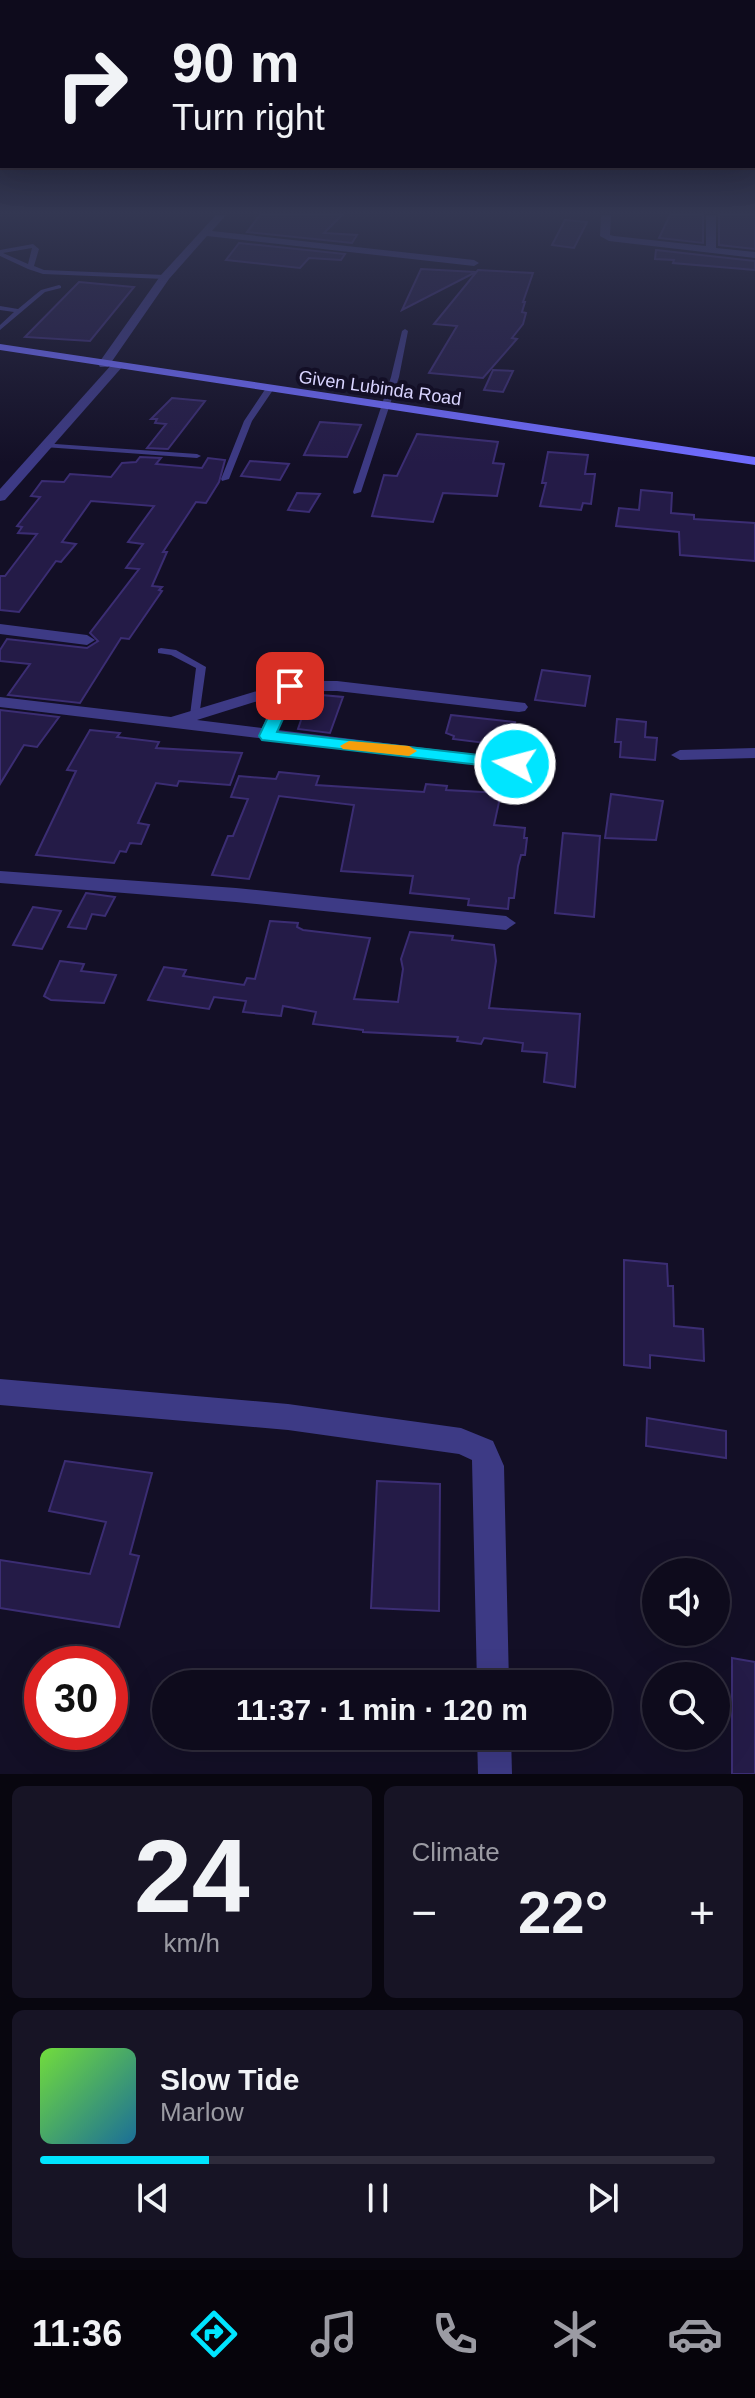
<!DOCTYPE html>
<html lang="en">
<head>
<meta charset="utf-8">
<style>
	:root { --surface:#0e0b1c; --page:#171425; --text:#f1f3f6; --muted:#9b9ba3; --line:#2e2b3b; --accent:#00e5ff }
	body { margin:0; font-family:Arial,sans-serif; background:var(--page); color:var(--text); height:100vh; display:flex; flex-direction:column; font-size:30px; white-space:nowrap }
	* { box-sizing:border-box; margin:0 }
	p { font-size:26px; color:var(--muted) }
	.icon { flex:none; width:44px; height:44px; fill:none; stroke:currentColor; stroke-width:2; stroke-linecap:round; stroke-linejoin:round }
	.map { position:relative; height:1774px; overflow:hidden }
	.side { display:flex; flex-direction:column; gap:12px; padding:12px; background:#08060f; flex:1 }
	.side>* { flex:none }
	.banner { position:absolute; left:0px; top:0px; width:756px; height:168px; box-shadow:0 8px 32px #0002,0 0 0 2px var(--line); background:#0e0b1c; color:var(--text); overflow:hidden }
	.tools { position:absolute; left:642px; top:1558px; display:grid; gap:16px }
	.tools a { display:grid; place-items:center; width:88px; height:88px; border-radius:50%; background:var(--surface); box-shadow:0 8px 32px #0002,0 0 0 2px var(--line); font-size:40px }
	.speed { position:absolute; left:24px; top:1646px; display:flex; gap:16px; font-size:40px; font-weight:700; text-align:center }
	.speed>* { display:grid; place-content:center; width:104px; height:104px; border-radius:50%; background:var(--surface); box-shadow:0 8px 32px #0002,0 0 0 2px var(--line); line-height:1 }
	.speed .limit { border:12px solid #d22; background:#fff; color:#111 }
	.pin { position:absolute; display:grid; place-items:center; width:68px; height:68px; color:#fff; margin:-34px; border-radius:16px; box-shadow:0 4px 12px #0006 }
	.me { position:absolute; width:88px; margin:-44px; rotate:277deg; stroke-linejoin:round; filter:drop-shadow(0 0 6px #0008) }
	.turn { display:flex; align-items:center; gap:28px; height:168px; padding:0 40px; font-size:36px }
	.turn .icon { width:104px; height:104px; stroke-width:2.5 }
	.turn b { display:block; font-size:56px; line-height:68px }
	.big { font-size:60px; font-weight:600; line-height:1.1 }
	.side .card { flex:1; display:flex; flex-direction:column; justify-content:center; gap:12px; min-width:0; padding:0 28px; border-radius:12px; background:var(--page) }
	.side .dial { align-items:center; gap:0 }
	.dial b { font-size:104px; line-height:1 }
	.song { display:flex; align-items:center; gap:24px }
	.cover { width:96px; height:96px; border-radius:12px; background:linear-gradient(135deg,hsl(100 70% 55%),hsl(200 70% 35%)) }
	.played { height:8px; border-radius:4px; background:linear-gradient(90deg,var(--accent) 25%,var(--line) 25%) }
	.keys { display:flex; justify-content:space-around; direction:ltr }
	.heat { display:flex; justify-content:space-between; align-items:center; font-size:44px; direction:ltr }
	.side .tiles { flex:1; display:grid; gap:12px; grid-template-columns:1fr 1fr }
	.card:last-child { grid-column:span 2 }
	.trip { position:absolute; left:152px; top:1670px; width:460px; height:80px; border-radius:40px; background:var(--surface); box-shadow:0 8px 32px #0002,0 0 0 2px var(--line); font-weight:600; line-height:80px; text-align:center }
	.dock { display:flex; height:128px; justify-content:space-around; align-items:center; background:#06040b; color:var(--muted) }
	.dock .icon { width:56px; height:56px }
	.dock .active { color:var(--accent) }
	.dock b { font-size:36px; color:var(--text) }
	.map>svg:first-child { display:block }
</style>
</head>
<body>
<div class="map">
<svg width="755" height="1774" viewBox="0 0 755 1774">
	<rect width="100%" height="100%" fill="#130f26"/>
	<g fill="#241b47" stroke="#3b2d73" stroke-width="2">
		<polygon points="260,215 342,215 324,233 357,235 352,243 247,232"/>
		<polygon points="670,215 703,215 703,243 659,238"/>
		<polygon points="719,215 755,215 755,249 719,245"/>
		<polygon points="565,220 587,222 574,248 552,245"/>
		<polygon points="239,243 345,254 341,260 309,258 300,268 226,260"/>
		<polygon points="656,250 755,261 755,270 673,263 674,260 655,259"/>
		<polygon points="421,269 476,272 402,310"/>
		<polygon points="478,270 533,273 523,302 525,302 522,312 526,313 523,324 512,338 517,339 483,378 429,373 457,326 434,324"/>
		<polygon points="79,282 134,287 90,341 25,337"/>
		<polygon points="493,370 513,371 503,392 484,390"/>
		<polygon points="172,398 205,401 168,449 147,448 166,424 155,423 157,419 151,419"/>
		<polygon points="320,422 361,425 347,457 304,455"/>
		<polygon points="417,434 498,442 493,463 504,464 497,496 443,493 433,522 372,516 384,475 397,476"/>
		<polygon points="548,452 588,455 585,474 595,474 591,504 583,503 581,510 540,506 546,483 542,483"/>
		<polygon points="140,457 161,458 156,464 202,468 208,458 225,460 219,482 206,503 196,502 163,552 167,552 152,586 162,587 159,590 162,591 129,639 121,638 80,703 8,695 30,664 0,661 0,650 7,639 87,648 98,641 90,633 139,569 126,568 143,544 128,542 154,506 91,501 62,542 76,544 61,562 56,561 19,612 0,610 0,576 5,576 37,534 18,533 22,527 17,526 40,497 31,496 42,481 64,482 70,474 111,477 122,463 136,462"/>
		<polygon points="250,461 289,464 280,480 241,476"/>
		<polygon points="641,490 672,493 671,513 694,515 694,519 755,523 755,561 680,555 679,532 616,526 619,508 639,510"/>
		<polygon points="297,493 320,494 309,512 288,510"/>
		<polygon points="542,670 590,676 585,706 535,700"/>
		<polygon points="310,694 343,697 330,733 298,729"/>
		<polygon points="0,710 59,717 37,747 24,745 0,784"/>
		<polygon points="451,715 515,722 511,739 487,736 485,743 453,739 454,736 446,733"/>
		<polygon points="617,719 646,722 645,737 657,738 655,760 620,757 621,742 615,742"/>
		<polygon points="90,730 120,733 117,737 159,742 156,748 242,753 230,785 179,781 177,786 156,783 138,823 149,825 141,844 130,843 126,852 120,851 114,863 36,855 76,771 67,770"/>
		<polygon points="279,772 319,776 316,785 424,792 426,784 447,786 446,790 501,793 494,825 525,828 524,838 527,838 525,855 521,855 518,866 514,898 509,898 508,909 468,905 469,899 410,893 413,876 341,871 354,805 279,796 249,879 212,875 228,836 233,836 248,799 231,797 239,776 276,779"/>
		<polygon points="611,794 663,801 656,840 605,838"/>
		<polygon points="563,833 600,836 594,917 555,913"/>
		<polygon points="86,893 115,897 105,916 92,914 86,929 68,927"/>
		<polygon points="33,907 61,911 42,949 13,945"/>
		<polygon points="270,921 298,923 297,927 303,930 370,938 354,999 398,1002 403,969 401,959 410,932 453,936 452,940 494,945 496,961 489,1008 580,1014 575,1087 544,1082 547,1053 522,1051 523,1043 484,1038 481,1044 457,1041 458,1037 363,1032 363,1030 313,1024 316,1012 283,1006 281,1016 243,1012 246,1001 214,997 209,1009 148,1000 164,967 186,970 183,976 244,985 247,978 255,979"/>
		<polygon points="60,961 84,964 81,971 116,975 104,1003 51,1000 44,996"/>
		<polygon points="624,1260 667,1264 668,1286 673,1286 674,1326 703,1329 704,1361 650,1355 650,1368 624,1365"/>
		<polygon points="647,1418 726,1431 726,1458 646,1446"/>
		<polygon points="65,1461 152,1473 130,1554 139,1556 119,1627 0,1608 0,1560 90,1574 106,1522 49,1511"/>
		<polygon points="377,1481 440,1484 439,1611 371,1608"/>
		<polygon points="732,1658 755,1662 755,1774 732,1774"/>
	</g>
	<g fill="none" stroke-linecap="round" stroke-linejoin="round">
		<g fill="#3d3a85" fill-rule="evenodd">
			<path d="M 33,244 L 39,249 L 34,266 L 44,270 L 165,275 L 168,277 L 165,279 L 43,274 L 28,269 L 0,256 L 0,250 ZM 32,248 L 28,264 L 3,253 Z"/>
			<polygon points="59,285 61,286 61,288 45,292 0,330 0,325 14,312 0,310 0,306 18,309 41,290"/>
			<polygon points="405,329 408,331 399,377 361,492 354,494 353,492 391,377 402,331"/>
			<polygon points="266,388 273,390 252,421 229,479 222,481 221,479 244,421"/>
			<polygon points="41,443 197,454 201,456 197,458 44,447 41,447"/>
			<polygon points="161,648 176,650 206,667 199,717 191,717 190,715 196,668 171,655 158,653 158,649"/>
		</g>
		<g fill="#3d3a85" fill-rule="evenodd">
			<polygon points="216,215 226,215 212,231 474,260 479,263 474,266 207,236 169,279 108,367 100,367 98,364 161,275"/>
			<polygon points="601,215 611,215 610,235 614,236 706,246 706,215 716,215 716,248 755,252 755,258 609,241 600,236"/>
			<polygon points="113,363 123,366 5,500 0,501 0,489"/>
			<polygon points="0,624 87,635 95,640 87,645 0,634"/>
			<path d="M 290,681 L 337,681 L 525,703 L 528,707 L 525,711 L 519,712 L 337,691 L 296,691 L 278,730 L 515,759 L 524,764 L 515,769 L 0,707 L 0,697 L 171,717 ZM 277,695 L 262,728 L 197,720 Z"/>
			<polygon points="755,748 755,758 680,760 671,755 680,750"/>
			<polygon points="0,871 236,888 506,916 516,923 506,930 236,902 0,883"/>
			<polygon points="0,1379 288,1404 461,1428 493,1441 504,1466 509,1684 477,1684 472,1460 459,1454 288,1430 0,1405"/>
			<polygon points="477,1736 511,1736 512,1774 478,1774"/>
		</g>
		<polygon fill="#6f6bff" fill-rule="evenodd" points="0,344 755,457 755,465 0,350"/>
	</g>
	<linearGradient id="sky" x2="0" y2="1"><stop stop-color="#0a0815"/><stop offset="0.46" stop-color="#333752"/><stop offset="1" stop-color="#333752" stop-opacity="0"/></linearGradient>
	<rect width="755" height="463" fill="url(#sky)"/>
	<polygon fill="#00e5ff" stroke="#0095a6" stroke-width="2" points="290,682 298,686 277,732 515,759 523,764 515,769 262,740 259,736 283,686"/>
	<polygon fill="#f59e0b" points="349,741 409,746 417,751 409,756 343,749 340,746"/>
	<g text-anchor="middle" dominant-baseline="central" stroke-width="8" stroke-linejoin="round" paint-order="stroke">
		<g font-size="18" fill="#d9d4ff" stroke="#130f26">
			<text transform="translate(380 388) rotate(8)">Given Lubinda Road</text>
		</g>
	</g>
</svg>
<div class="tools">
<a><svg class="icon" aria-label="sound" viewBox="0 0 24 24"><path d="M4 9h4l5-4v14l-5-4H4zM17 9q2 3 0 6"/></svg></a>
<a><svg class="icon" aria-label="search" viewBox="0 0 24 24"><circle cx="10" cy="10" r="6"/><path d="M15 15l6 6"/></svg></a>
</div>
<div class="speed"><div class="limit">30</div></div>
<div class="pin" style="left:290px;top:686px;background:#d93025"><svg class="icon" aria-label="arrive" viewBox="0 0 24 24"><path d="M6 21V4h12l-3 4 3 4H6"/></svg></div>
<svg class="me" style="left:515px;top:764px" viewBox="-20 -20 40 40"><circle r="17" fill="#00e5ff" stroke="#fff" stroke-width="3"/><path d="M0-11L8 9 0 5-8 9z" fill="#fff"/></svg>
<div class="trip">11:37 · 1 min · 120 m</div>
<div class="banner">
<div class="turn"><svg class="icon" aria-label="right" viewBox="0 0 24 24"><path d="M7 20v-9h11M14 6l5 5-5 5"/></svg><div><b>90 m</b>Turn right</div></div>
</div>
</div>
<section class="side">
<div class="tiles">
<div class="card dial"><b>24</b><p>km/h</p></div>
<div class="card"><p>Climate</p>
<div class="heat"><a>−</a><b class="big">22°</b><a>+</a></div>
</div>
<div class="card">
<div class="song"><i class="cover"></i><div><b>Slow Tide</b><p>Marlow</p></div></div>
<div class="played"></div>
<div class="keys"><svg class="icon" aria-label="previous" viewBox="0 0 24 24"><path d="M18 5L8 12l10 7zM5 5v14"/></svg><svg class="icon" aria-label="pause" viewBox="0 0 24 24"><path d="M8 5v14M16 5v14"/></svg><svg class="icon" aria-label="next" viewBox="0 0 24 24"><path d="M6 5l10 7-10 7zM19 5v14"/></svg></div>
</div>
</div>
</section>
<nav class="dock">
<b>11:36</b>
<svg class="icon active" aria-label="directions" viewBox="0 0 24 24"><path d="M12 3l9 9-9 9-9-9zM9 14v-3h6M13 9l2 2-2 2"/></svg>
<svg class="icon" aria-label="music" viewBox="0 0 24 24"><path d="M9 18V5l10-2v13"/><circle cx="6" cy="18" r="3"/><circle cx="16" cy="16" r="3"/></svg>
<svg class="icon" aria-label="phone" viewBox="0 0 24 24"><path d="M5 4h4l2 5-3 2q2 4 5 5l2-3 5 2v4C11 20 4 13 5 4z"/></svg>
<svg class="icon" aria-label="climate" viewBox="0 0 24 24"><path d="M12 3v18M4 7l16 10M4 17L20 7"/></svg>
<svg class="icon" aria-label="car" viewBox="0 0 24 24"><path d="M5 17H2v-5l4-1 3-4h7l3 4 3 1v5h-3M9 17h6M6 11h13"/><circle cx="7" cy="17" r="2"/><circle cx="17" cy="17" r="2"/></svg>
</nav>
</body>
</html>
